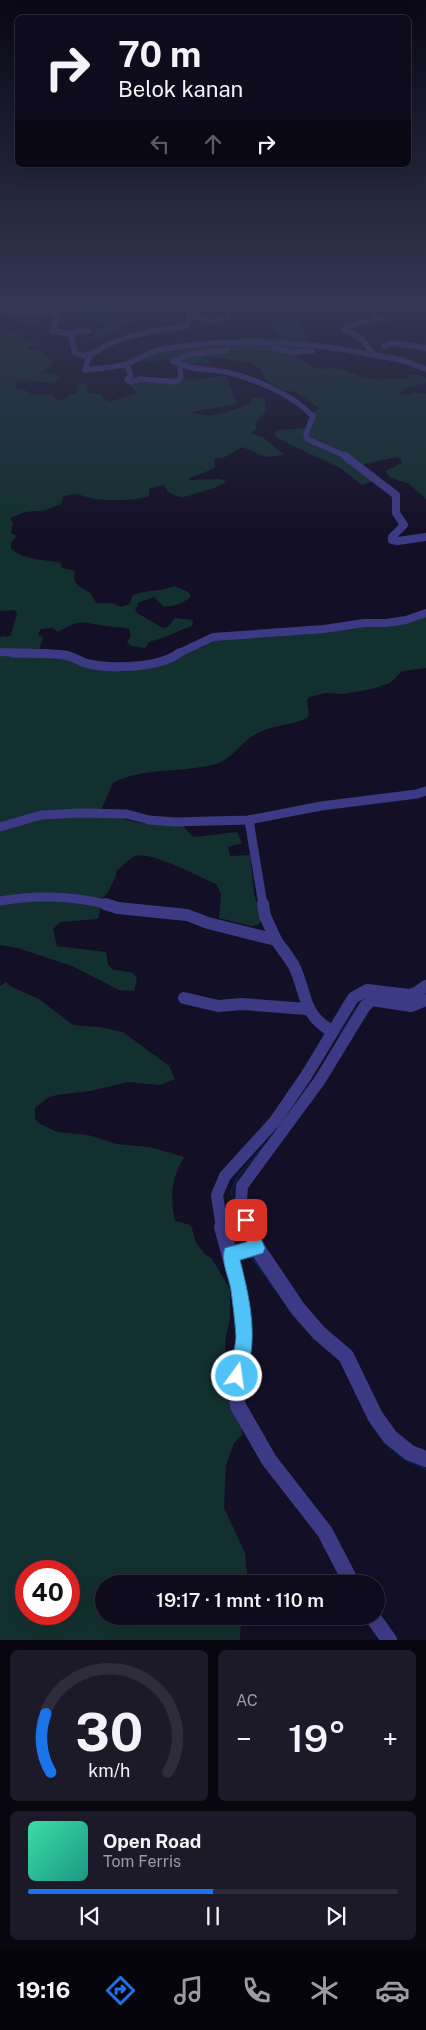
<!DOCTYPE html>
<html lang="id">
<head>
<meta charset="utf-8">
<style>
	:root { --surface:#0e0b1c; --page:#1c1929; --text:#f1f3f6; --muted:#9b9ba3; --line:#2e2b3b; --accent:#1a73e8 }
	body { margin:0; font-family:"Public Sans",sans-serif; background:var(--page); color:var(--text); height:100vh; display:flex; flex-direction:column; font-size:19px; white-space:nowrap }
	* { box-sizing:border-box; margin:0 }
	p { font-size:16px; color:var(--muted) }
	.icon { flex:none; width:28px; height:28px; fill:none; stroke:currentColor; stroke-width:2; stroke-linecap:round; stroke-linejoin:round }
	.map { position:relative; height:1640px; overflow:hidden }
	.panel { display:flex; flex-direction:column; gap:10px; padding:10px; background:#08060f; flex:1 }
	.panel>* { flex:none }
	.hud { position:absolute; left:15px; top:15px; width:396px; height:152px; border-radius:8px; box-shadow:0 5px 20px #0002,0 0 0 1px var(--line); background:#0e0b1c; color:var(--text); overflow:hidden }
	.speed { position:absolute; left:15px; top:1560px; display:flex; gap:10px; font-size:25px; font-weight:700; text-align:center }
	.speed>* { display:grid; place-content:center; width:65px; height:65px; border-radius:50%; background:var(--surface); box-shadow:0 5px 20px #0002,0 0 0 1px var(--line); line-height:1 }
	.speed .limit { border:8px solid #d22; background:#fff; color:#111 }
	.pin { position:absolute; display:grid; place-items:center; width:42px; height:42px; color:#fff; margin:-21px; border-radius:10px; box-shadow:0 2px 8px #0006 }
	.me { position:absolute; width:55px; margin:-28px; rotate:14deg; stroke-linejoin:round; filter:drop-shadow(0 0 4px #0008) }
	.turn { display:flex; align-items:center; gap:18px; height:105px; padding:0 20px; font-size:22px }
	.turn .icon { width:65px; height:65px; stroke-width:2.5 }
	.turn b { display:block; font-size:35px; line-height:42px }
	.lanes { display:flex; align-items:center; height:48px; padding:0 20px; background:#0003; justify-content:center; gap:25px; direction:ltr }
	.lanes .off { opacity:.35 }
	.big { font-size:38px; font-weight:600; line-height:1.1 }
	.panel .widget { flex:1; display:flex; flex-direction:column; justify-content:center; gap:8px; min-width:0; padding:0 18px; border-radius:8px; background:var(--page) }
	.panel .dial { align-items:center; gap:0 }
	.dial svg { height:130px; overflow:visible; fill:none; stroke:var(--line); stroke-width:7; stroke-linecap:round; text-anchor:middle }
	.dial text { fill:var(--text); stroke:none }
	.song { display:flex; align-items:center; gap:15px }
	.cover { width:60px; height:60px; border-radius:8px; background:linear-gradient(135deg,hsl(160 70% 55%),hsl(170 70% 35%)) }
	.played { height:5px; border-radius:2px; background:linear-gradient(90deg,var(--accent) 50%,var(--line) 50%) }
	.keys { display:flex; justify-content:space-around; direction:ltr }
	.heat { display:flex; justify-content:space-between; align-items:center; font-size:28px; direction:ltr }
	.panel .tiles { flex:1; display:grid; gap:10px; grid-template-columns:1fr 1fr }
	.widget:last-child { grid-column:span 2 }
	.trip { position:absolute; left:95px; top:1575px; width:290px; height:50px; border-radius:25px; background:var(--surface); box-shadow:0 5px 20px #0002,0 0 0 1px var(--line); font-weight:600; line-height:50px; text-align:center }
	.dock { display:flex; height:80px; justify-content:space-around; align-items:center; background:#06040b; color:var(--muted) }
	.dock .icon { width:35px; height:35px }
	.dock .active { color:var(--accent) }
	.dock b { font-size:22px; color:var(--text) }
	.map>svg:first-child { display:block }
</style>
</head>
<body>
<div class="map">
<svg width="426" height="1640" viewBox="0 0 426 1640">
	<rect width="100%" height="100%" fill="#130f26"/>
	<g fill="#12302f" fill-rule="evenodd">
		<path d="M 27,303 L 104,303 L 105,309 L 100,314 L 102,316 L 130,313 L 140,316 L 140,319 L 126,324 L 98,340 L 79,341 L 78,340 L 91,339 L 97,329 L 105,329 L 108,325 L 119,325 L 121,318 L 112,319 L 110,322 C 97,324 89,316 79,311 C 67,305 51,307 39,310 L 37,318 L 44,319 L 39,324 L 16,324 L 29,317 L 13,311 L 26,308 Z"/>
		<path d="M 283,320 L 294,320 L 300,323 L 305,336 L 312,341 L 306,347 L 300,347 L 288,353 L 320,370 C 338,363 350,374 366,378 C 379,381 394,378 406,379 L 410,378 L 409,375 L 417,375 L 426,378 L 426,383 L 405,388 L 399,393 L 405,395 L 416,392 L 426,394 L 426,499 L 409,484 L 390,477 L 385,471 L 402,463 L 401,459 L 397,457 L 361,465 L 375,481 L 362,485 L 340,468 L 279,439 L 275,435 L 277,430 L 306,428 L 310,415 L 319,408 L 296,392 L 284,391 L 269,382 L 264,377 L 261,370 L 252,363 L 221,358 L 204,357 L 211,362 L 209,364 L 197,362 L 189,364 L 164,359 L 147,362 L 143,359 L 135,362 L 128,371 L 123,370 L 123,367 L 147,353 L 246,338 L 275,339 L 278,337 L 278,331 L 270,327 L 278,325 Z"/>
		<path d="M 16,332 L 21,333 L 27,342 L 38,342 L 36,345 L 26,348 L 28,350 L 42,350 C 45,356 46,360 54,361 L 49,367 L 41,372 L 60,376 L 53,383 L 21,380 L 14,383 L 17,389 L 27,391 L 32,395 L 52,394 L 57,400 L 68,398 L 68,395 L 75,394 L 79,389 L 78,385 L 85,383 L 88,389 L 87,393 L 100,394 L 108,402 L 138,393 L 130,385 L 135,383 C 149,380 174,374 188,380 L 226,376 L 237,404 L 192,412 C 208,421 233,410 249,404 L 251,403 L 251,399 L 257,397 L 264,398 L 266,412 L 257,420 L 256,429 L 250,433 L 264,438 L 284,455 L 266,457 L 242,447 L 223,458 L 214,459 L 215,468 L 190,478 L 189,480 L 221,479 L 226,482 C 218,487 212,489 204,491 C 188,495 183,502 167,491 L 165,486 L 161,485 L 149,489 L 149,496 C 137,501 102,501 90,498 C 80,495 74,492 63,497 L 61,504 L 46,510 L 25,512 L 10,518 L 13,523 L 11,533 L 17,536 L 11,543 L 11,548 C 22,561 46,559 61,563 L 62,568 L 75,571 C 71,585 81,586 90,593 C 93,596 93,600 97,603 L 112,603 L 121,607 L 130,604 L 132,596 C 146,589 161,592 175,586 L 190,593 L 191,596 C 185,603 174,606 164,607 L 154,597 L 138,603 L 137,607 L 135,608 L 137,613 L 163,628 L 168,627 L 175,618 L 193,620 L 192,626 C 176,631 166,638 149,642 L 145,648 L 130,646 L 127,642 L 131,635 L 129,629 C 121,626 115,628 106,626 C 81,623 82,618 58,632 L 52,628 L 41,629 L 38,634 L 43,638 L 37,655 L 134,667 L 206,641 L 426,615 L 426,668 L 402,671 L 390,683 L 372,689 L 343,694 L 325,693 L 310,697 L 307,700 L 309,714 L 307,718 C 292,726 273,724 256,734 C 242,741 231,760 216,764 C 183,773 143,767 113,783 L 101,810 C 129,823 152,826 183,826 L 193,837 L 237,832 L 242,843 L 228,847 L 230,856 L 250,855 L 254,894 L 262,920 L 258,925 L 251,926 L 219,918 L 221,894 L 216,884 C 200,877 149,850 135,856 C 129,859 123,866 116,871 L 116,876 L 108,892 L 102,898 L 98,919 L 60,922 L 53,929 L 57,946 L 106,952 L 108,965 L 112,969 L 133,973 L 137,978 L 134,991 L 119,990 L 72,966 L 18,948 L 0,945 L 0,639 L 1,636 L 7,637 L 11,635 L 17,613 L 14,610 L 0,611 L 0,335 Z"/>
		<path d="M 6,982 L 10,986 L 39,999 L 73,1025 L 100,1027 L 123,1032 L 169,1066 L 175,1079 L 160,1085 L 128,1082 L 90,1091 L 57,1095 L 49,1097 L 35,1108 L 35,1119 L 40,1124 L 57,1132 L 88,1135 L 116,1144 L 150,1147 L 184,1157 C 171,1180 170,1195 175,1221 L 191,1225 L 196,1243 L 204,1253 L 212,1259 L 230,1289 L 230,1319 L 225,1340 L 226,1372 L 229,1405 L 241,1423 L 242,1435 L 234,1443 L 226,1465 L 224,1508 L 245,1553 L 248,1584 L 104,1584 L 104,1616 L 241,1616 L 240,1640 L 0,1640 L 0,986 ZM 26,1571 L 69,1571 L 69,1614 L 26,1614 Z"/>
	</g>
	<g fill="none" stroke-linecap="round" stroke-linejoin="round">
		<g stroke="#0a1f44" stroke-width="2.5">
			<polyline points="340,1035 359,1005"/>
			<polyline points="241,1225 231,1192 238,1176 266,1144"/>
		</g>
		<g stroke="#0a1f44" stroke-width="3">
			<polyline points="251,1256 276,1290"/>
			<polyline points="369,1420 380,1436"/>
			<polyline points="384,1442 403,1458 426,1469"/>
		</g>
		<g stroke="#3d3a85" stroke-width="5.5">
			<polyline points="345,303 354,303"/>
			<polyline points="374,303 374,319 347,326 345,330 362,339 374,355 402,360 426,369"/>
			<path d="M 0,306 L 6,313 L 58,313 L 52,331 L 71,334 L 75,353 L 89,357 L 85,370 C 98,368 114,368 126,364 C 137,360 147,353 158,350 C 228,337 305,341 374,355"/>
			<polyline points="375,307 426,306"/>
			<polyline points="375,316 384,320"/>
			<polyline points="69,333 89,331"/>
			<polyline points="384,346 393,343 426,348"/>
			<polyline points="274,348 292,352 312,351"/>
			<path d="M 87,355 C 98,353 101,347 111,343 C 136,333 161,330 187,326 L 189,314 L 215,322 L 228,317 L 227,311 L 247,307 L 251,303"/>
			<path d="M 173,361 C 190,370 208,369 226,372 C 256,379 291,394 313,416 L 306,434 L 307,439 L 348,457"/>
			<polyline points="173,361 190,354 227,350"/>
			<polyline points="126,364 131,375 127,380 131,382 140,379 177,382 181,377 180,368 183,365"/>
		</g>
		<g stroke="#3d3a85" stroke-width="8">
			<polyline points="345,456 396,495 396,513 404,525 392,537 392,540 398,541 426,537"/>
			<polyline points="0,652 41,654"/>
			<polyline points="177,654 213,637 324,629 364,623 386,623 406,620 426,613"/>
		</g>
		<g stroke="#3d3a85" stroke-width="9">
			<path d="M 13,653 C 30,653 47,653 64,655 C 73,656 80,662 89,664 C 113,669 159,668 179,653"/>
			<polyline points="249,820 263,905"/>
			<polyline points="0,827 41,815 80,813 127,814 149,820 175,822 249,820 321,806 417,794 426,791"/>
			<path d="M 0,901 C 36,895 74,896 109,905"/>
		</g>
		<g stroke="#3d3a85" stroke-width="12">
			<path d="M 105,904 L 118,908 L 187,915 L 208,923 L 276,940 C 282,949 289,957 294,966 C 307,993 302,1015 332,1031"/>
			<polyline points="263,904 265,916 276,940"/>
			<polyline points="184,998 218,1006 242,1004 307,1009"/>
			<polyline points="222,1228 217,1195 225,1176 275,1121 306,1076 353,998 367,990 409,995 416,993 426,986"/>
			<polyline points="248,1228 241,1202 242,1186 320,1080 365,1006 372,1000 411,1006 426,1000"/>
		</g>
		<g stroke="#3d3a85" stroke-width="16">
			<polyline points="222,1227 239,1289 244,1337 242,1359 234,1387 238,1406 269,1460 325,1532 352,1584"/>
			<polyline points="248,1227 257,1248"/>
			<polyline points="231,1254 257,1248 298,1309 319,1333 346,1356 375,1416 390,1437 410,1453 426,1459"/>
			<polyline points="372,1616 389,1640"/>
		</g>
	</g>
	<linearGradient id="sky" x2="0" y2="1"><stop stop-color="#0a0815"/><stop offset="0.57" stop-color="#333752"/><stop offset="1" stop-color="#333752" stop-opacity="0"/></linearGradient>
	<rect width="426" height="533" fill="url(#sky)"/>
	<path fill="#4fc3f7" stroke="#337fa1" d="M 246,1212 L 251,1215 L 265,1248 L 263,1253 L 240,1260 C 250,1300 260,1342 243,1382 L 237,1384 L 231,1382 C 227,1371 236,1350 236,1336 C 235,1321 233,1305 231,1290 C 229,1277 220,1260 225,1248 L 247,1242 L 238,1220 L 240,1215 Z"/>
</svg>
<div class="speed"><div class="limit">40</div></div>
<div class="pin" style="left:246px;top:1220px;background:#d93025"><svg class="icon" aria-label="arrive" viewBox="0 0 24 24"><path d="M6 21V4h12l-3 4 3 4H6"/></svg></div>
<svg class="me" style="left:237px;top:1376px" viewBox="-20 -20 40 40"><circle r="17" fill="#4fc3f7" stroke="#fff" stroke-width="3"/><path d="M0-11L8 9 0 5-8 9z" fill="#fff"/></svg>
<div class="trip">19:17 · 1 mnt · 110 m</div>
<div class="hud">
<div class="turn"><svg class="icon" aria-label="right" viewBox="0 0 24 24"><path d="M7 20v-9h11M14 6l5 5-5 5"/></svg><div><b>70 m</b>Belok kanan</div></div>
<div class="lanes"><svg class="icon off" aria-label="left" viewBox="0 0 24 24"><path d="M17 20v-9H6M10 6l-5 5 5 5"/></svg><svg class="icon off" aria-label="ahead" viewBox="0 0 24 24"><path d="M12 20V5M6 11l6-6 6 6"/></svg><svg class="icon" aria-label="right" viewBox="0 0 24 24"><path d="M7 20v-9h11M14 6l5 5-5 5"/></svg></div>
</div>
</div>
<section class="panel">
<div class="tiles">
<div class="widget dial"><svg viewBox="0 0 100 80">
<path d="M14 69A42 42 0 1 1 86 69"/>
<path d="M14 69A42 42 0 0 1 11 33" stroke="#1a73e8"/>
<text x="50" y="56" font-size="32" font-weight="700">30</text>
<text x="50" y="72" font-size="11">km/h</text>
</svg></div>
<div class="widget"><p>AC</p>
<div class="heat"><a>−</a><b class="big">19°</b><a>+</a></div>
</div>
<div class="widget">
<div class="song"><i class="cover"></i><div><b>Open Road</b><p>Tom Ferris</p></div></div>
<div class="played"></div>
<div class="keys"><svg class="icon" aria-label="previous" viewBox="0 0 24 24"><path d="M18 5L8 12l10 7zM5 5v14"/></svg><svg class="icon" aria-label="pause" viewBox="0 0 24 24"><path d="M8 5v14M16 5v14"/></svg><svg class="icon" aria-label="next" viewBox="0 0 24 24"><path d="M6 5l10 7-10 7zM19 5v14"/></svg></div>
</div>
</div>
</section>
<nav class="dock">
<b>19:16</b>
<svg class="icon active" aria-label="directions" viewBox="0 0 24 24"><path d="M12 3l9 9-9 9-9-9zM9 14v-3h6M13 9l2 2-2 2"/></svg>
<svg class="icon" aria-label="music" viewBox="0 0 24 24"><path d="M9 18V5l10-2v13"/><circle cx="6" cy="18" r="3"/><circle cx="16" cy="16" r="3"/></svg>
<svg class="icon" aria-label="phone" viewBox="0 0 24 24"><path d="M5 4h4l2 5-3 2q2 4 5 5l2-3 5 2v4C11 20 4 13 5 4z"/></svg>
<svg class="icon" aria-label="climate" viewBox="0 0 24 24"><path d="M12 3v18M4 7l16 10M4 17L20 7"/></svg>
<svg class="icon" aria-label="car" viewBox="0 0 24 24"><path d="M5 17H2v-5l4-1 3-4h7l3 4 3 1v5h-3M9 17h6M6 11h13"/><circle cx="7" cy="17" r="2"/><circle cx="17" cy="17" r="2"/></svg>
</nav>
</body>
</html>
